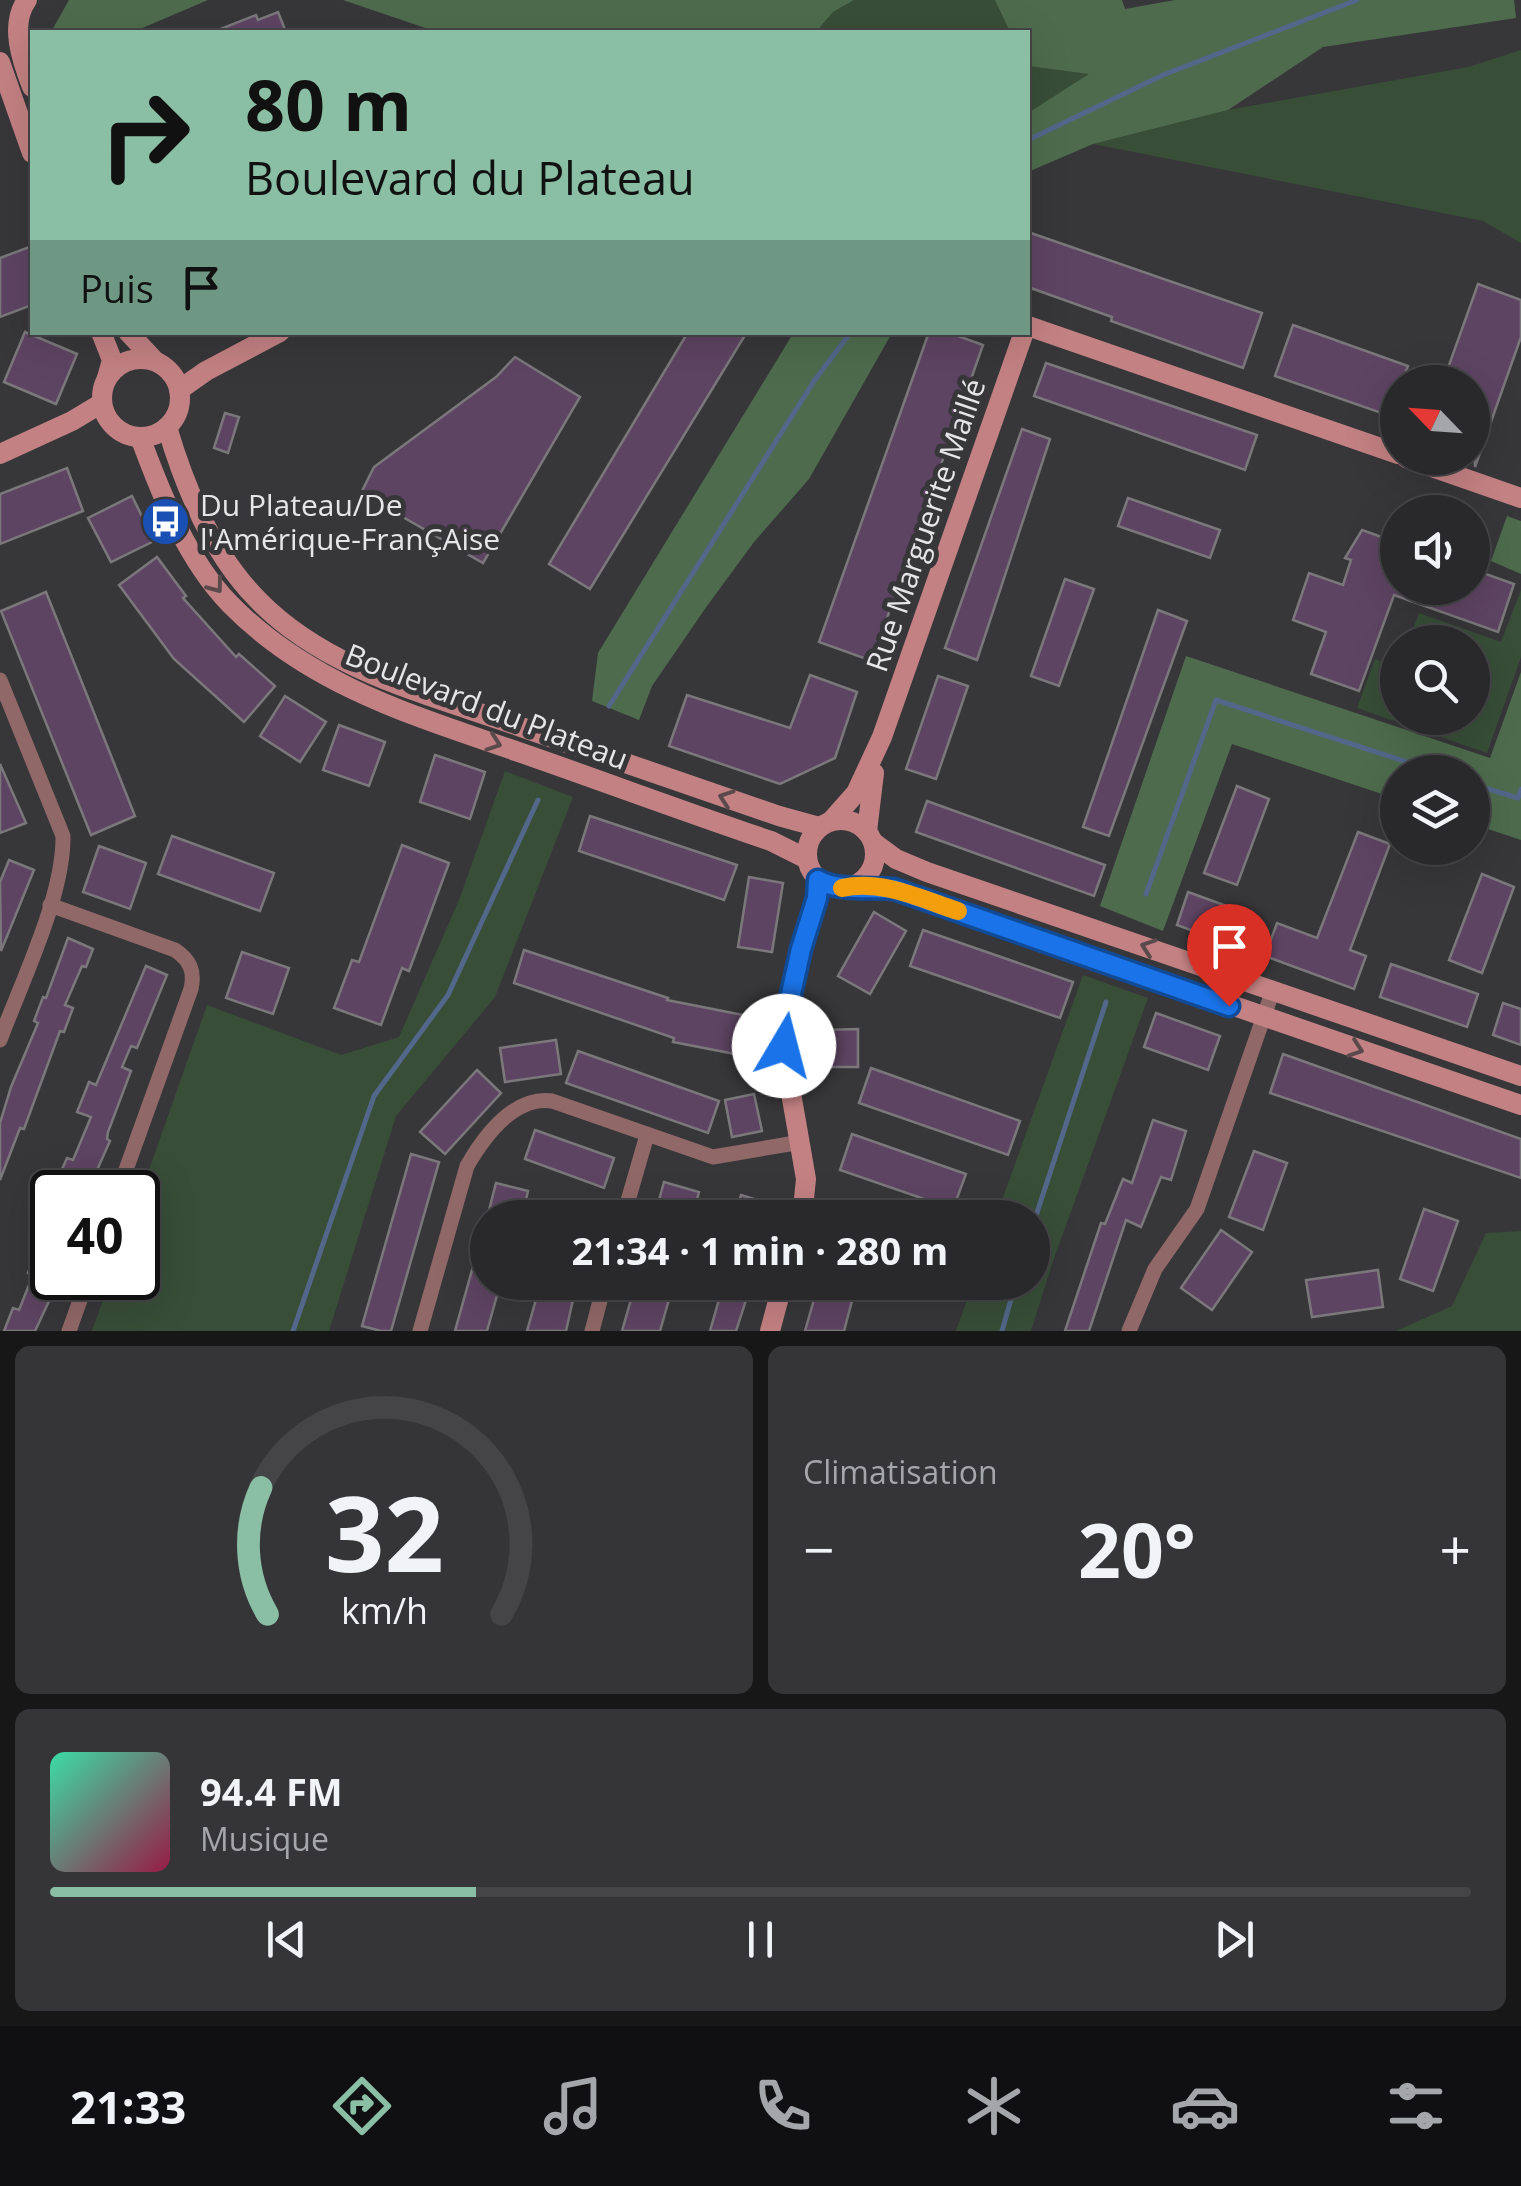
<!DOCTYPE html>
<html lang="fr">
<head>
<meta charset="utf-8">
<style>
	:root { --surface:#29292c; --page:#353538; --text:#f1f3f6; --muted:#a5a6a9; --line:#454548; --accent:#8abfa5 }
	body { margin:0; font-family:"Open Sans",sans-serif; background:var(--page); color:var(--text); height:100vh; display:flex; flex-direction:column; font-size:38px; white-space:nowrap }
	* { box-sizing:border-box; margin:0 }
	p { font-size:32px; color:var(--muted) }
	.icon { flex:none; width:55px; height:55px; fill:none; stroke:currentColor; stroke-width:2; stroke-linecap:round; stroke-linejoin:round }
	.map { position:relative; height:1331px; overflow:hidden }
	.side { display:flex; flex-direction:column; gap:15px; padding:15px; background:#171718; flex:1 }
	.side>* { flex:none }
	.top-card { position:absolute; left:30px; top:30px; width:1000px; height:305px; border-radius:0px; box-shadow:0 10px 40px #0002,0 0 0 2px var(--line); background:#8abfa5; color:#111; overflow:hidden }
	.needle { width:65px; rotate:295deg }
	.buttons { position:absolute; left:1380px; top:365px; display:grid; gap:20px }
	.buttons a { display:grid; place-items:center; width:110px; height:110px; border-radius:50%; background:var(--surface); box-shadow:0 10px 40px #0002,0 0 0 2px var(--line); font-size:50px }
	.speed { position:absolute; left:30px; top:1170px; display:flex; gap:20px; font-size:50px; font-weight:700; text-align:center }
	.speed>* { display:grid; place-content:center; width:130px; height:130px; border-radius:50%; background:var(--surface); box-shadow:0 10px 40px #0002,0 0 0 2px var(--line); line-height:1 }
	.speed .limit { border:5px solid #111; border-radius:15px; background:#fff; color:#111 }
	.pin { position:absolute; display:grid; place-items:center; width:85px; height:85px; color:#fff; margin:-102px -42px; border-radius:50% 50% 50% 0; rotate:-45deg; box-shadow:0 0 10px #0007 }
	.pin .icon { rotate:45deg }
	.me { position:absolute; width:110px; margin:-55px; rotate:8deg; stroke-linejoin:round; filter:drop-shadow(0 0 8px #0008) }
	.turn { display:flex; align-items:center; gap:35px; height:210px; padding:0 50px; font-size:45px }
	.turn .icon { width:130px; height:130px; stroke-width:2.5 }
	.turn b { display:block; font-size:70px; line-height:85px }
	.then { display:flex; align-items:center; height:95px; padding:0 50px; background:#0003; gap:20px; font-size:38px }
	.big { font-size:75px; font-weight:700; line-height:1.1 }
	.side .tile { flex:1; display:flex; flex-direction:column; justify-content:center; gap:15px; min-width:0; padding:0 35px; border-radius:15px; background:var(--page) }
	.side .dial { align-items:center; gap:0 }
	.dial svg { height:260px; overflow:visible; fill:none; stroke:var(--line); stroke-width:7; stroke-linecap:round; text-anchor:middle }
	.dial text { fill:var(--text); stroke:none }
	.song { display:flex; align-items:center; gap:30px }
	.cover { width:120px; height:120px; border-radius:15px; background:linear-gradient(135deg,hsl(160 70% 55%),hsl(340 70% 35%)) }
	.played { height:10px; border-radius:5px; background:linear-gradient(90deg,var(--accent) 30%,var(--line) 30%) }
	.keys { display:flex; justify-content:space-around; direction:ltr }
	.heat { display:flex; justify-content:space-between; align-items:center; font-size:55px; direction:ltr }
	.side .tiles { flex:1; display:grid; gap:15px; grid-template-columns:1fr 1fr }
	.tile:last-child { grid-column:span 2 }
	.trip { position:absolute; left:470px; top:1200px; width:580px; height:100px; border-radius:50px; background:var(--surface); box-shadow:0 10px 40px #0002,0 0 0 2px var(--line); font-weight:700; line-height:100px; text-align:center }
	.dock { display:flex; height:160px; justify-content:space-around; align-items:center; background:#101012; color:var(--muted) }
	.dock .icon { width:70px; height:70px }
	.dock .current { color:var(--accent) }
	.dock b { font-size:45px; color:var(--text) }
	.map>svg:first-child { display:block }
</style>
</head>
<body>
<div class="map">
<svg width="1521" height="1331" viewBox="0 0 1521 1331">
	<rect width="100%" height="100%" fill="#37373a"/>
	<g fill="#384e37">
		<polygon points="854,0 995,0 1010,32 816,32 833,12"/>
		<polygon points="1521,50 1521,243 1483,221 1093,144 1228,110 1468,67"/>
		<polygon points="1028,66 1091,74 1028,113"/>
		<polygon points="1521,590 1521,657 1487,753 1357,708 1375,659 1397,667 1398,718 1472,718 1472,642 1408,642 1419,613 1501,642"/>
		<polygon points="505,771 573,797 495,997 396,1116 329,1331 92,1331 111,1278 138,1278 138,1201 207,1005 341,1055 399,1037 459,900"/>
		<polygon points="1083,975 1148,998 1052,1264 1031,1331 956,1331 973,1283 1032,1282 1032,1218 996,1217"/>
		<polygon points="1521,1231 1521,1331 1396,1331 1452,1306 1486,1233"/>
	</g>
	<g fill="#4e6c4d">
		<polygon points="69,0 208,0 133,32 51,32"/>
		<polygon points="343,0 854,0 833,12 816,32 437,32"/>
		<polygon points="995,0 1122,0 1125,9 1175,0 1514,0 1516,18 1323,47 1228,110 1093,144 1028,172 1028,113 1089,74 1028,66 1028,32 1010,32"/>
		<polygon points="794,332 892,333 809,479 754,542 707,606 652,686 639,720 592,701 598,653"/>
		<polygon points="1507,516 1521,521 1521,574 1491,561"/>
		<polygon points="1186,656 1490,758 1521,672 1521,840 1473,824 1472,772 1398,772 1397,799 1232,744 1163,931 1100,906"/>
	</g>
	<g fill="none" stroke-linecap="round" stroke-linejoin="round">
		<g stroke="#526789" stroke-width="5">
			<polyline points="1028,140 1163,75 1357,0"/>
			<polyline points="609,706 814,381 851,332"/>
			<polyline points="1472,784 1518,798 1521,789"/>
			<polyline points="1146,894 1216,700 1438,772"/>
			<polyline points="1032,1228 1106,1002"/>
			<polyline points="293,1331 374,1096 448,995 538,800"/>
			<polyline points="1002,1331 1016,1282"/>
		</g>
	</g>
	<g fill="#5e4463" stroke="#7b787b" stroke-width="2.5">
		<polygon points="278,12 286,32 213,32 256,15 258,20"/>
		<polygon points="1028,232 1262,313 1243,368 1111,321 1112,317 1028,287"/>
		<polygon points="32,246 32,305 0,317 0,258"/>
		<polygon points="1478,284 1521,300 1521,337 1475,467 1472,382 1443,382"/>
		<polygon points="1293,325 1408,366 1402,382 1398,382 1398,395 1390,416 1275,376"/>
		<polygon points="25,332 77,354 56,404 4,382"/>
		<polygon points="688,332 747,332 590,589 549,564"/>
		<polygon points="929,332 947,332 983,345 872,661 819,642"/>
		<polygon points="515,357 580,397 483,563 361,493 374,467 496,377"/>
		<polygon points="1046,363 1257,435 1245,470 1034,396"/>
		<polygon points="225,413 239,417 228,453 214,448"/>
		<polygon points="1022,429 1050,439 977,660 945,648"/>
		<polygon points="67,468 83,511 0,544 0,494"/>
		<polygon points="132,496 154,541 111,562 88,518"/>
		<polygon points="1128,498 1220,530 1210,558 1118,526"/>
		<polygon points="1362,530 1398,543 1398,588 1472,588 1472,569 1514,584 1498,632 1394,595 1359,691 1311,674 1326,632 1293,620 1309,573 1343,585 1351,560 1345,558"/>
		<polygon points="157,557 186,596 183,598 236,657 239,654 275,686 244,722 174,659 119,585"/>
		<polygon points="1065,579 1094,589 1059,686 1031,676"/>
		<polygon points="46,592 135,816 91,835 1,611"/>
		<polygon points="1158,610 1187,621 1109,836 1083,827"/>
		<polygon points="810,675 857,692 835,758 780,784 669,746 687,695 790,728"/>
		<polygon points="938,676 968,686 936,779 906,769"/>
		<polygon points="285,696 326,722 300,762 260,736"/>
		<polygon points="339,725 385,742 369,786 323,770"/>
		<polygon points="435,755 485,772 470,819 420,802"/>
		<polygon points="0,764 26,823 0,833"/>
		<polygon points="1237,786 1269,799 1237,885 1204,873"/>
		<polygon points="927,801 1105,865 1094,896 916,832"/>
		<polygon points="590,816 737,865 724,900 579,851"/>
		<polygon points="1358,832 1390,844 1350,950 1366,956 1354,989 1265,956 1277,923 1317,938"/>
		<polygon points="172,836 274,873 260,911 158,874"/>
		<polygon points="402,845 449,863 409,971 402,968 381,1025 334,1008 352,960 359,962"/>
		<polygon points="99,846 146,863 130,909 83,892"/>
		<polygon points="9,860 34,870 1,951 0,882"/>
		<polygon points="1482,874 1514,887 1482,973 1449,960"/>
		<polygon points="749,877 783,883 772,952 738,947"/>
		<polygon points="1188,892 1246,913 1234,946 1177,925"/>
		<polygon points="874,912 906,931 870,994 838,976"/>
		<polygon points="923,930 1073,982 1060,1018 910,966"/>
		<polygon points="68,938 93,949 86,967 82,966 65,1005 73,1008 64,1032 60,1031 24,1129 20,1128 0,1180 0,1123 11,1087 38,1023 34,1021 43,997 46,998"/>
		<polygon points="524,950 668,998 667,1000 748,1016 740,1055 673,1042 674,1038 514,983"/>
		<polygon points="242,952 289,968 273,1014 226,998"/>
		<polygon points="1391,964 1478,994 1467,1027 1380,997"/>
		<polygon points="146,966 167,975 137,1048 131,1046 122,1067 131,1071 108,1132 107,1139 110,1141 89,1188 83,1186 81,1192 62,1192 67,1179 59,1176 67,1158 73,1160 91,1117 77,1112 89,1082 96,1085"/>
		<polygon points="1503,1003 1521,1009 1521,1045 1493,1035"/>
		<polygon points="1156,1013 1220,1036 1208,1070 1144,1047"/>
		<polygon points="858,1029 858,1067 821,1067 821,1030"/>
		<polygon points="556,1040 561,1074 505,1082 500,1048"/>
		<polygon points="578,1051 719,1101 708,1133 566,1083"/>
		<polygon points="1283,1054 1521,1139 1521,1178 1270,1093"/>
		<polygon points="871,1068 1020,1121 1008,1155 859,1103"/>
		<polygon points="477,1070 501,1093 445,1154 420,1132"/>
		<polygon points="754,1094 762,1131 732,1137 725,1100"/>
		<polygon points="1153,1120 1186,1131 1171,1180 1161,1177 1141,1227 1126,1220 1089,1331 1065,1331 1101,1223 1105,1224 1123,1179 1132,1183"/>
		<polygon points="535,1130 614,1158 604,1188 525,1159"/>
		<polygon points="852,1134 966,1174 953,1209 840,1170"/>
		<polygon points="1254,1151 1287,1163 1263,1230 1229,1217"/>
		<polygon points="411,1154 439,1162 391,1331 381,1331 362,1326"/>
		<polygon points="664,1182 699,1192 692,1218 654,1218"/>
		<polygon points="496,1183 528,1191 522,1218 487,1218"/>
		<polygon points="741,1195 770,1204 766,1218 734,1218"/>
		<polygon points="52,1205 52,1278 56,1278 50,1299 35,1331 4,1331 13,1308 19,1310 33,1275 28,1273"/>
		<polygon points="1424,1209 1458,1221 1433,1291 1400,1279"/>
		<polygon points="484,1227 488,1228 488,1282 500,1285 487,1331 455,1331"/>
		<polygon points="1221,1230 1252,1252 1212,1310 1181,1288"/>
		<polygon points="1378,1270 1383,1307 1312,1317 1306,1280"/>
		<polygon points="541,1282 577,1282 566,1331 527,1331"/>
		<polygon points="636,1282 674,1282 660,1331 622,1331"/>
		<polygon points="724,1282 752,1282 736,1331 710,1331"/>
		<polygon points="819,1282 857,1282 844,1331 805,1331"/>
	</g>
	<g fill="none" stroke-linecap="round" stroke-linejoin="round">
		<g stroke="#916868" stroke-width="15">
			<path d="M 0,680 L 63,836 C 64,896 21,983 0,1040"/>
			<path d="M 50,905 L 175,950 C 190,960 195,971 191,989 L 118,1192"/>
			<polyline points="623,1218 647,1135"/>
			<polyline points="69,1331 88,1278"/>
			<path d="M 420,1331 L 467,1166 C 485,1135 514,1096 552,1101 L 713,1157 L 801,1142"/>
			<polyline points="592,1331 605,1282"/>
			<polyline points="1129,1331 1155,1269 1197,1209 1273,990"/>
		</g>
		<g stroke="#c38183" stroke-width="20">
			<path d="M 27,0 C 9,25 22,61 32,87"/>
			<polyline points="0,62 32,153"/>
			<polyline points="1028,326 1398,454"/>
			<polyline points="101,332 112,360 107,378"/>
			<polyline points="128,332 155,361"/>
			<circle cx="141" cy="398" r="39"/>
			<polyline points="179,390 206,371 280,332"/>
			<path d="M 167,427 C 185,488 212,554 258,600 C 327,671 431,695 521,727 C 607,757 693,786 779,816 L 819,827"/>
			<path d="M 140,437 C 161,494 187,560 230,604 C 313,689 425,719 533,757 C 613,785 691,814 771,841 L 807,859"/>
			<polyline points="0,454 72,421 102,403"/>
			<polyline points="1406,458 1521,498"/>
			<circle cx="841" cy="854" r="34"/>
			<polyline points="832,820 856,793 882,737 1024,332"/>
			<polyline points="867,831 874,773"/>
			<polyline points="873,842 896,859 927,872 1521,1076"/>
			<polyline points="855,885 895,889 1521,1105"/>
			<polyline points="802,1218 806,1179 787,1070 785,1028 801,949 817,898 818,879"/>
			<polyline points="770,1331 783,1282"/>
		</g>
	</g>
	<defs><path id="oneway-chevron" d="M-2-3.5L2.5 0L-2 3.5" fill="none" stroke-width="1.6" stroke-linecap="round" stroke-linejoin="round" transform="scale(2.5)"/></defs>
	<g stroke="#5a4a4c">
		<use href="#oneway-chevron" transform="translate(216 586) rotate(53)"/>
		<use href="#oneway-chevron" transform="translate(494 743) rotate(19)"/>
		<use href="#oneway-chevron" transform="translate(726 798) rotate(-161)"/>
		<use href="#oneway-chevron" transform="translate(1148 947) rotate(-161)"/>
		<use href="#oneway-chevron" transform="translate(1356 1049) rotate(19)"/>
	</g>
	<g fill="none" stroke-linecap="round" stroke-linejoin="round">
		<defs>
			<path id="route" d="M 784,1046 L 787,1012 L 801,949 L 817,898 L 818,880 C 835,891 872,887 894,889 L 1229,1006"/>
		</defs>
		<use href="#route" stroke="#114b97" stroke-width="25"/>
		<use href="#route" stroke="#1a73e8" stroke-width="18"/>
		<path stroke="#f59e0b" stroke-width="18" d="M 842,888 C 882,879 921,899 958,911"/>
	</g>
	<defs>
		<symbol id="bus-disc" viewBox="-11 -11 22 22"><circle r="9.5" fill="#1a4fb4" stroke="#37373a"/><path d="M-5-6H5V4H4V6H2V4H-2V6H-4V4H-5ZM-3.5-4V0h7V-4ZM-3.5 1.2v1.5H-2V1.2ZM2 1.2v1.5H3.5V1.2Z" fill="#fff"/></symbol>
	</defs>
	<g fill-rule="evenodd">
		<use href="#bus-disc" x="138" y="494" width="55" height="55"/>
	</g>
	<g text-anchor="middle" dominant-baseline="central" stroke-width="10" stroke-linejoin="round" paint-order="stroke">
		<g font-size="30" fill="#e6e6e8" stroke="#37373a" text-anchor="start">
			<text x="200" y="504">Du Plateau/De<tspan x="200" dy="34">l'Amérique-FranÇAise</tspan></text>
		</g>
		<g font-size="30" fill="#e6e6e8" stroke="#37373a">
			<text transform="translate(925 525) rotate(-71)">Rue Marguerite Maillé</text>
			<text transform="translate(487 706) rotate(21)">Boulevard du Plateau</text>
		</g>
	</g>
</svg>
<div class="buttons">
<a><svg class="needle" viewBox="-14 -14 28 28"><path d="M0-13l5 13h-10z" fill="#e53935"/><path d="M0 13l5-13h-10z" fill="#a5a6a9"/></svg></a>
<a><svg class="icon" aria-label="sound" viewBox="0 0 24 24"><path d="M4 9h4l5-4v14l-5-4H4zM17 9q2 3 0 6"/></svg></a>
<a><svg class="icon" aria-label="search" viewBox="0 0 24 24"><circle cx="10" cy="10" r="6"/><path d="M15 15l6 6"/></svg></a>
<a><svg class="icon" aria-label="layers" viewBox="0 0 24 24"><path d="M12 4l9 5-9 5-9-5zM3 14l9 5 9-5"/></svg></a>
</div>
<div class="speed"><div class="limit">40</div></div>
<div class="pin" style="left:1229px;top:1006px;background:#d93025"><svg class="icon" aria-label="arrive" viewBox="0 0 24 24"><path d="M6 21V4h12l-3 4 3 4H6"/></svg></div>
<svg class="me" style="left:784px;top:1046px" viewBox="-20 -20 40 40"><circle r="19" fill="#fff"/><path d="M0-13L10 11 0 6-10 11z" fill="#1a73e8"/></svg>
<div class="trip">21:34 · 1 min · 280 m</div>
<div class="top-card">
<div class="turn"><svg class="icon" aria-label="right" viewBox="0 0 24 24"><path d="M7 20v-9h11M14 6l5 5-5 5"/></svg><div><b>80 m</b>Boulevard du Plateau</div></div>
<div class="then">Puis<svg class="icon" aria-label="arrive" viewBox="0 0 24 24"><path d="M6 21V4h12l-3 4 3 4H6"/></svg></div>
</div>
</div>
<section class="side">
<div class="tiles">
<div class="tile dial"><svg viewBox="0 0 100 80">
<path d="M14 69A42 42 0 1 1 86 69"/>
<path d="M14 69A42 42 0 0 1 12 30" stroke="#8abfa5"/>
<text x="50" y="56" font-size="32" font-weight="700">32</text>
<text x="50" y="72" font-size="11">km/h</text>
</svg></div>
<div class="tile"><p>Climatisation</p>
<div class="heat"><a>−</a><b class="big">20°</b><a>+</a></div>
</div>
<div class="tile">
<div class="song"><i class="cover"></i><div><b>94.4 FM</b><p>Musique</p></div></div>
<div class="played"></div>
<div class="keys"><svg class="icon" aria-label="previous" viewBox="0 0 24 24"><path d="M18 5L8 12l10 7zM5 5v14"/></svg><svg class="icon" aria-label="pause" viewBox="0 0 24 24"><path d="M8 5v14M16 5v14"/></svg><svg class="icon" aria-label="next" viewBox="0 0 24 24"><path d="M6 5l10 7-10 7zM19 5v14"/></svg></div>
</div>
</div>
</section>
<nav class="dock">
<b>21:33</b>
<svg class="icon current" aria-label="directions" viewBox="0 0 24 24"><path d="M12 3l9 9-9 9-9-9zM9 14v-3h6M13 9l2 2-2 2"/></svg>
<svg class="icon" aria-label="music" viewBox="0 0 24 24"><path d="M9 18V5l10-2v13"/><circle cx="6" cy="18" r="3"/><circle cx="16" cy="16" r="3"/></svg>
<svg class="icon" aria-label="phone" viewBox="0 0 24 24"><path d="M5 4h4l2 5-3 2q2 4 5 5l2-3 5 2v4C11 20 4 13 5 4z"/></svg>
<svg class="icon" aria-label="climate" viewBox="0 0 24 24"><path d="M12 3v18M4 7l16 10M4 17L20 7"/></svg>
<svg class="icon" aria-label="car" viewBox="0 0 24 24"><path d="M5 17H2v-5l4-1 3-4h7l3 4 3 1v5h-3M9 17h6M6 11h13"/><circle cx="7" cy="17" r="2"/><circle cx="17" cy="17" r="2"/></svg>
<svg class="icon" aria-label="filters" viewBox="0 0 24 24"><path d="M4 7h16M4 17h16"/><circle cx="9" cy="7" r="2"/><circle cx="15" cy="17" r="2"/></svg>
</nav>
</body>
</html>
